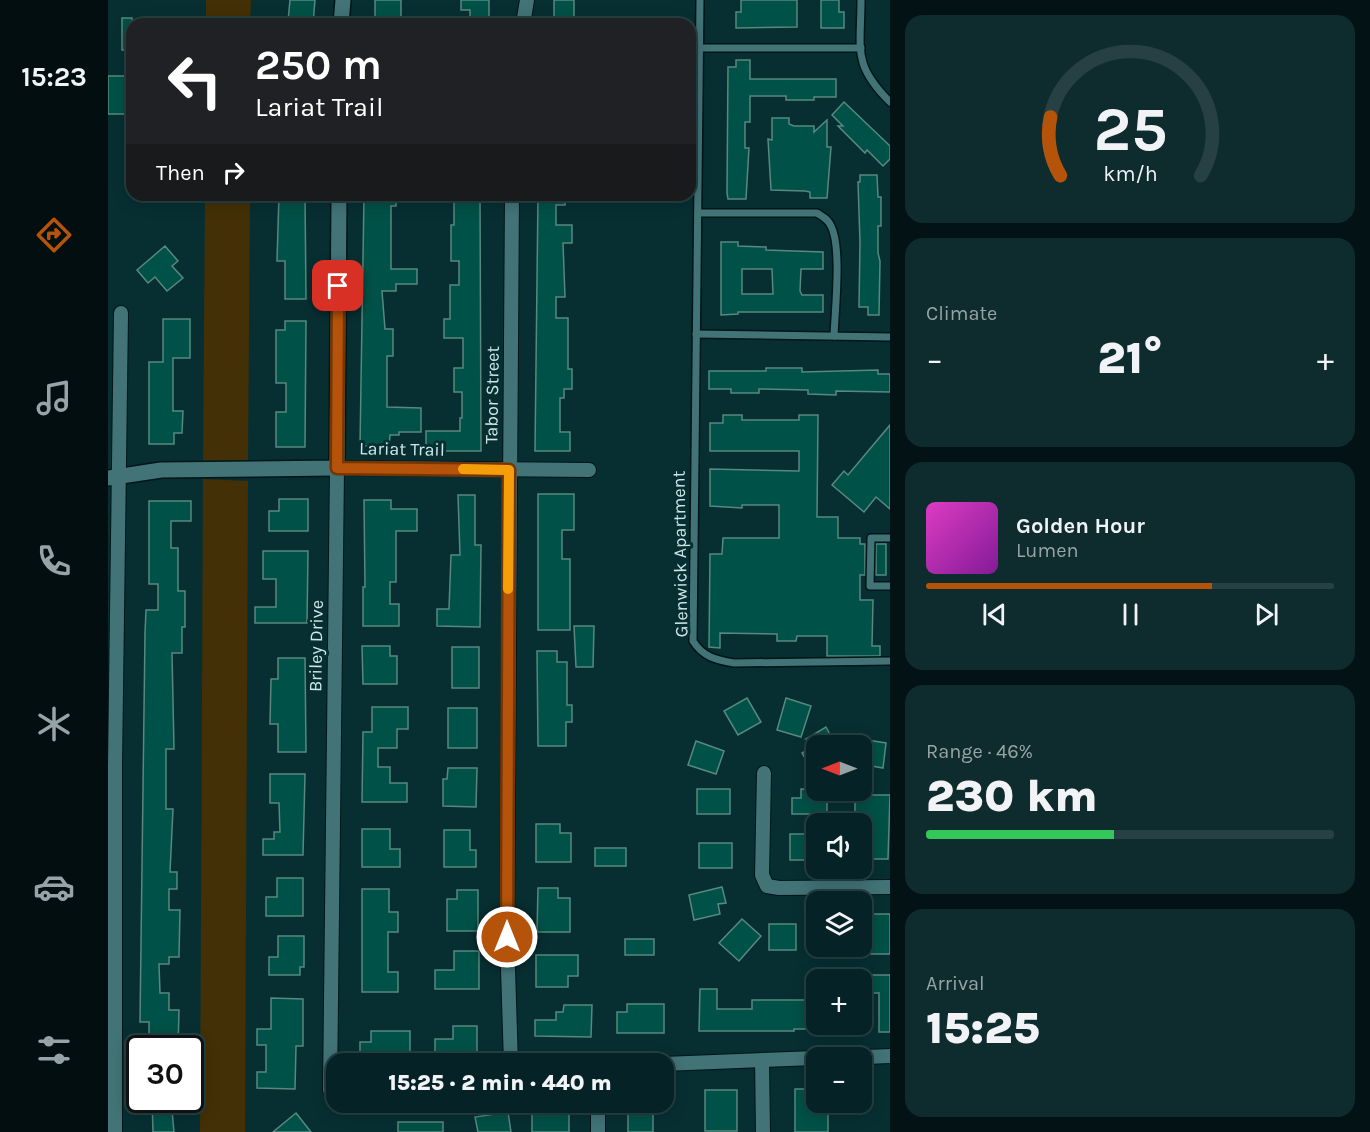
<!DOCTYPE html>
<html lang="en">
<head>
<meta charset="utf-8">
<style>
	:root { --surface:#052326; --page:#0e2b2e; --text:#f1f3f6; --muted:#97a4a7; --line:#264043; --accent:#b45309 }
	body { margin:0; font-family:Karla,sans-serif; background:var(--page); color:var(--text); height:100vh; display:flex; flex-direction:column; font-size:22px; white-space:nowrap }
	* { box-sizing:border-box; margin:0 }
	p { font-size:20px; color:var(--muted) }
	.icon { flex:none; width:33px; height:33px; fill:none; stroke:currentColor; stroke-width:2; stroke-linecap:round; stroke-linejoin:round }
	.map { position:relative; flex:1; overflow:hidden }
	.side { display:flex; flex-direction:column; gap:15px; padding:15px; background:#031315; width:480px }
	.side>* { flex:none }
	.banner { position:absolute; left:18px; top:18px; width:570px; height:183px; border-radius:18px; box-shadow:0 3px 15px #0003,0 0 0 2px var(--line); background:#202124; color:#fff; overflow:hidden }
	.needle { width:39px; rotate:270deg }
	.fabs { position:absolute; left:698px; top:735px; display:grid; gap:12px }
	.fabs a { display:grid; place-items:center; width:66px; height:66px; border-radius:12px; background:var(--surface); box-shadow:0 3px 15px #0003,0 0 0 2px var(--line); font-size:30px }
	.speed { position:absolute; left:18px; top:1035px; display:flex; gap:12px; font-size:30px; font-weight:700; text-align:center }
	.speed>* { display:grid; place-content:center; width:78px; height:78px; border-radius:50%; background:var(--surface); box-shadow:0 3px 15px #0003,0 0 0 2px var(--line); line-height:1 }
	.speed .limit { border:3px solid #111; border-radius:9px; background:#fff; color:#111 }
	.pin { position:absolute; display:grid; place-items:center; width:51px; height:51px; color:#fff; margin:-26px; border-radius:12px; box-shadow:0 3px 9px #0006 }
	.me { position:absolute; width:66px; margin:-33px; rotate:0deg; stroke-linejoin:round; filter:drop-shadow(0 0 4px #0008) }
	.turn { display:flex; align-items:center; gap:21px; height:126px; padding:0 30px; font-size:27px }
	.turn .icon { width:78px; height:78px; stroke-width:2.5 }
	.turn b { display:block; font-size:42px; line-height:51px }
	.then { display:flex; align-items:center; height:57px; padding:0 30px; background:#0003; gap:12px; font-size:22px }
	.big { font-size:45px; font-weight:800; line-height:1.1 }
	.side .card { flex:1; display:flex; flex-direction:column; justify-content:center; gap:9px; min-width:0; padding:0 21px; border-radius:18px; background:var(--page) }
	.side .dial { align-items:center; gap:0 }
	.dial svg { height:156px; overflow:visible; fill:none; stroke:var(--line); stroke-width:7; stroke-linecap:round; text-anchor:middle }
	.dial text { fill:var(--text); stroke:none }
	.song { display:flex; align-items:center; gap:18px }
	.cover { width:72px; height:72px; border-radius:9px; background:linear-gradient(135deg,hsl(310 70% 55%),hsl(290 70% 35%)) }
	.played { height:6px; border-radius:3px; background:linear-gradient(90deg,var(--accent) 70%,var(--line) 70%) }
	.keys { display:flex; justify-content:space-around; direction:ltr }
	.heat { display:flex; justify-content:space-between; align-items:center; font-size:33px; direction:ltr }
	.charge { height:9px; border-radius:4px; background:linear-gradient(90deg,#34c759 46%,var(--line) 0) }
	.trip { position:absolute; left:218px; top:1053px; width:348px; height:60px; border-radius:18px; background:var(--surface); box-shadow:0 3px 15px #0003,0 0 0 2px var(--line); font-weight:800; line-height:60px; text-align:center }
	main { display:flex; flex:1; min-height:0 }
	.tabs { display:flex; flex-direction:column; width:108px; justify-content:space-around; align-items:center; background:#020e0f; color:var(--muted) }
	.tabs .icon { width:42px; height:42px }
	.tabs .selected { color:var(--accent) }
	.tabs b { font-size:27px; color:var(--text) }
	.map>svg:first-child { display:block }
</style>
</head>
<body>
<main>
<nav class="tabs">
<b>15:23</b>
<svg class="icon selected" aria-label="directions" viewBox="0 0 24 24"><path d="M12 3l9 9-9 9-9-9zM9 14v-3h6M13 9l2 2-2 2"/></svg>
<svg class="icon" aria-label="music" viewBox="0 0 24 24"><path d="M9 18V5l10-2v13"/><circle cx="6" cy="18" r="3"/><circle cx="16" cy="16" r="3"/></svg>
<svg class="icon" aria-label="phone" viewBox="0 0 24 24"><path d="M5 4h4l2 5-3 2q2 4 5 5l2-3 5 2v4C11 20 4 13 5 4z"/></svg>
<svg class="icon" aria-label="climate" viewBox="0 0 24 24"><path d="M12 3v18M4 7l16 10M4 17L20 7"/></svg>
<svg class="icon" aria-label="car" viewBox="0 0 24 24"><path d="M5 17H2v-5l4-1 3-4h7l3 4 3 1v5h-3M9 17h6M6 11h13"/><circle cx="7" cy="17" r="2"/><circle cx="17" cy="17" r="2"/></svg>
<svg class="icon" aria-label="filters" viewBox="0 0 24 24"><path d="M4 7h16M4 17h16"/><circle cx="9" cy="7" r="2"/><circle cx="15" cy="17" r="2"/></svg>
</nav>
<div class="map">
<svg width="782" height="1132" viewBox="0 0 782 1132">
	<rect width="100%" height="100%" fill="#072f32"/>
	<g fill="#433006">
		<polygon points="98,0 143,0 142,24 98,24"/>
		<polygon points="97,195 142,195 140,461 95,461"/>
		<polygon points="95,479 140,481 137,1132 92,1132"/>
	</g>
	<g fill="#005147" stroke="#58887f" stroke-width="1.5" fill-rule="evenodd">
		<polygon points="182,0 207,0 205,24 180,21"/>
		<rect x="267" y="0" width="26" height="24"/>
		<polygon points="353,0 381,0 381,24 362,24 362,10 353,10"/>
		<rect x="446" y="0" width="20" height="24"/>
		<polygon points="633,0 689,0 689,27 628,28 628,12 633,12"/>
		<polygon points="713,0 731,0 731,12 736,12 736,28 713,28"/>
		<rect x="14" y="18" width="10" height="32"/>
		<polygon points="628,60 642,60 642,79 728,79 728,97 706,97 706,100 678,100 678,96 642,96 642,122 637,122 637,148 641,148 638,199 620,199 619,193 620,67 628,67"/>
		<rect x="0" y="76" width="24" height="38"/>
		<polygon points="736,102 782,146 782,159 775,166 759,150 757,153 730,126 735,126 724,115"/>
		<polygon points="664,118 681,118 681,124 686,126 706,126 706,132 719,120 719,147 723,147 719,198 702,198 702,192 697,191 663,190 660,139 664,140"/>
		<polygon points="752,175 769,175 770,197 773,197 773,226 770,226 770,253 772,261 771,315 760,315 760,307 751,307 752,242 750,182 752,182"/>
		<polygon points="171,195 197,195 198,299 177,299 177,261 169,261"/>
		<polygon points="256,195 288,195 288,206 283,206 283,269 309,269 309,284 288,284 288,291 274,291 277,329 285,329 285,356 279,356 279,407 313,408 313,432 291,432 291,435 282,435 281,446 252,446"/>
		<polygon points="353,195 372,195 373,451 318,451 318,431 352,431 352,418 354,418 354,392 346,392 346,368 355,368 355,338 336,338 336,319 342,319 342,285 351,285 351,261 343,261 343,225 346,225 346,197"/>
		<polygon points="430,195 457,195 457,205 448,205 448,225 464,225 464,243 455,243 457,297 448,297 448,318 460,318 460,369 464,369 464,389 456,389 456,398 452,398 452,432 462,432 462,451 427,451"/>
		<path d="M 613,242 L 630,242 L 630,246 L 658,247 L 658,250 L 715,252 L 715,269 L 693,269 L 692,291 L 694,295 L 715,295 L 715,312 L 630,312 L 630,314 L 613,315 ZM 634,269 L 664,269 L 665,294 L 634,294 Z"/>
		<polygon points="57,246 70,261 64,266 75,278 59,291 47,277 40,283 29,270"/>
		<polygon points="55,319 82,319 82,358 65,358 65,411 75,411 74,433 66,433 66,444 41,444 41,362 55,362"/>
		<polygon points="177,321 198,321 197,447 168,447 168,412 178,412 178,383 168,383 168,330 177,330"/>
		<polygon points="658,368 694,368 694,372 770,370 770,374 782,374 782,392 728,391 728,395 700,394 700,390 651,389 651,393 623,393 623,389 601,389 601,371 658,371"/>
		<polygon points="615,415 634,415 634,420 691,420 691,415 710,415 709,517 730,517 730,538 752,538 752,544 757,544 757,575 752,575 752,600 765,600 764,646 772,646 772,656 719,656 719,636 689,636 688,641 669,641 669,634 612,633 612,648 601,647 602,554 614,554 615,538 671,538 671,505 634,505 634,508 602,506 602,469 691,471 691,451 602,451 602,423 615,423"/>
		<polygon points="782,425 782,509 768,497 756,512 724,485 736,471 740,475"/>
		<polygon points="430,494 466,494 466,530 454,530 454,559 462,559 462,630 430,630"/>
		<polygon points="350,495 367,495 367,545 373,545 372,627 329,626 329,609 341,609 343,555 352,555"/>
		<polygon points="171,499 200,499 200,531 161,531 161,511 171,511"/>
		<polygon points="256,500 283,500 283,509 309,509 309,531 288,531 288,582 282,582 282,604 291,604 291,626 255,626 255,587 257,587"/>
		<polygon points="41,501 83,501 83,521 63,521 63,548 70,548 70,591 77,591 77,627 74,627 74,653 64,653 66,749 58,749 58,809 65,809 62,872 69,872 69,889 61,889 61,910 72,910 71,957 61,957 61,964 51,964 52,993 61,993 61,1010 71,1010 70,1048 41,1048 41,1022 32,1022 37,633 38,610 50,610 50,584 41,584"/>
		<rect x="768" y="544" width="10" height="31"/>
		<polygon points="155,551 200,551 199,623 147,623 147,607 168,607 168,579 155,579"/>
		<polygon points="466,626 486,626 485,667 468,667"/>
		<polygon points="254,646 282,646 282,656 289,656 289,684 255,684"/>
		<rect x="344" y="647" width="27" height="41"/>
		<polygon points="429,651 449,651 449,662 459,662 459,705 464,705 464,722 458,722 458,746 430,746"/>
		<polygon points="170,658 197,658 198,752 170,752 170,724 162,724 163,679 170,679"/>
		<polygon points="639,698 653,722 630,735 616,711"/>
		<polygon points="678,698 703,706 693,737 669,730"/>
		<polygon points="264,707 300,707 300,729 289,729 289,748 270,748 270,767 282,767 282,783 299,783 299,802 254,802 255,732 264,732"/>
		<rect x="340" y="708" width="29" height="40"/>
		<polygon points="718,727 728,746 698,739"/>
		<polygon points="753,739 778,743 775,768 753,764"/>
		<polygon points="588,741 616,751 608,774 580,765"/>
		<polygon points="708,745 708,776 694,753"/>
		<polygon points="340,768 369,768 368,807 335,806 335,779 339,779"/>
		<polygon points="162,774 197,774 195,855 155,855 155,839 166,839 166,832 172,832 171,803 162,803"/>
		<rect x="589" y="789" width="33" height="25"/>
		<polygon points="693,789 719,790 719,814 684,814 684,798 693,798"/>
		<polygon points="747,795 782,795 780,859 753,859 753,821 747,821"/>
		<polygon points="428,824 452,824 452,833 463,833 463,862 428,862"/>
		<polygon points="254,829 282,829 282,849 292,849 292,867 254,867"/>
		<polygon points="336,830 362,830 362,850 368,850 368,867 336,867"/>
		<rect x="682" y="834" width="26" height="26"/>
		<rect x="591" y="843" width="33" height="25"/>
		<rect x="487" y="848" width="31" height="18"/>
		<polygon points="169,878 195,878 195,916 158,916 158,897 169,897"/>
		<polygon points="614,887 618,903 610,904 612,914 586,920 581,895"/>
		<polygon points="430,888 450,888 450,898 462,898 462,932 429,932"/>
		<polygon points="254,889 281,889 281,912 290,912 290,932 280,932 280,972 290,972 290,992 254,992"/>
		<polygon points="349,890 370,890 370,931 339,931 339,899 349,899"/>
		<rect x="759" y="914" width="23" height="40"/>
		<polygon points="634,919 653,936 631,961 611,943"/>
		<rect x="661" y="924" width="27" height="26"/>
		<polygon points="170,936 196,936 196,967 192,967 192,975 161,975 161,957 170,957"/>
		<rect x="517" y="939" width="29" height="16"/>
		<polygon points="346,951 371,951 371,989 327,989 327,970 346,970"/>
		<polygon points="428,955 470,955 470,976 460,976 460,987 428,987"/>
		<polygon points="762,975 782,975 782,1032 771,1032 771,993 761,993"/>
		<polygon points="592,989 609,989 609,1009 644,1009 644,1000 698,1000 698,997 708,997 708,1029 686,1029 686,1031 591,1031"/>
		<polygon points="163,998 195,999 195,1046 188,1046 187,1089 149,1088 149,1072 158,1072 158,1045 149,1045 149,1029 163,1029"/>
		<polygon points="519,1004 556,1004 556,1033 509,1033 509,1012 519,1012"/>
		<polygon points="456,1005 484,1005 483,1037 427,1036 427,1020 448,1020 448,1012 455,1012"/>
		<polygon points="345,1026 369,1026 369,1060 327,1060 327,1039 345,1039"/>
		<polygon points="263,1031 302,1031 302,1062 252,1062 252,1042 263,1042"/>
		<polygon points="687,1089 708,1089 708,1102 720,1102 720,1132 687,1132"/>
		<rect x="597" y="1090" width="32" height="41"/>
		<polygon points="44,1100 63,1100 66,1132 45,1132"/>
		<rect x="520" y="1102" width="25" height="30"/>
		<rect x="424" y="1104" width="37" height="28"/>
		<polygon points="400,1112 403,1132 370,1132 367,1117"/>
		<polygon points="188,1113 203,1132 165,1132"/>
		<rect x="290" y="1122" width="45" height="10"/>
	</g>
	<g fill="none" stroke-linecap="round" stroke-linejoin="round">
		<defs>
			<g id="lane">
				<path d="M 592,0 L 585,641 C 595,657 608,660 626,663 L 782,661"/>
				<path d="M 753,0 C 753,50 744,64 782,102"/>
				<polyline points="592,48 753,48"/>
				<path d="M 590,213 L 709,213 C 715,217 720,219 723,226 C 734,247 727,310 726,336"/>
				<polyline points="588,334 782,337"/>
				<polyline points="782,538 763,538 762,586 782,586"/>
			</g>
			<g id="street">
				<polyline points="415,24 419,0"/>
				<polyline points="656,773 654,875 659,886 671,888 782,887"/>
				<polyline points="736,1058 782,1056"/>
				<polyline points="654,1060 655,1132"/>
				<polyline points="403,1064 399,937 404,195"/>
				<polyline points="555,1064 708,1058"/>
				<polyline points="228,1094 222,1090 229,468 481,470"/>
				<polyline points="490,1102 490,1132"/>
				<polyline points="7,1132 7,766 13,313"/>
			</g>
			<g id="secondary">
				<polyline points="233,24 235,0"/>
				<polyline points="0,478 53,470 229,468 231,195"/>
			</g>
		</defs>
		<use href="#lane" stroke="#001618" stroke-width="10"/>
		<use href="#street" stroke="#001618" stroke-width="16"/>
		<use href="#secondary" stroke="#001618" stroke-width="18"/>
		<use href="#lane" stroke="#427377" stroke-width="7"/>
		<use href="#street" stroke="#427377" stroke-width="14"/>
		<use href="#secondary" stroke="#427377" stroke-width="15"/>
	</g>
	<g fill="none" stroke-linecap="round" stroke-linejoin="round">
		<defs>
			<polyline id="route" points="230,286 229,468 401,470 399,937"/>
		</defs>
		<use href="#route" stroke="#753606" stroke-width="15"/>
		<use href="#route" stroke="#b45309" stroke-width="10"/>
		<polyline stroke="#f59e0b" stroke-width="10" points="355,469 401,470 400,589"/>
	</g>
	<g text-anchor="middle" dominant-baseline="central" stroke-width="6" stroke-linejoin="round" paint-order="stroke">
		<g font-size="18" fill="#cee7e9" stroke="#072f32">
			<text transform="translate(384 395) rotate(-89)">Tabor Street</text>
			<text transform="translate(294 449) rotate(1)">Lariat Trail</text>
			<text transform="translate(572 554) rotate(-91)">Glenwick Apartment</text>
			<text transform="translate(208 646) rotate(-89)">Briley Drive</text>
		</g>
	</g>
</svg>
<div class="fabs">
<a><svg class="needle" viewBox="-14 -14 28 28"><path d="M0-13l5 13h-10z" fill="#e53935"/><path d="M0 13l5-13h-10z" fill="#97a4a7"/></svg></a>
<a><svg class="icon" aria-label="sound" viewBox="0 0 24 24"><path d="M4 9h4l5-4v14l-5-4H4zM17 9q2 3 0 6"/></svg></a>
<a><svg class="icon" aria-label="layers" viewBox="0 0 24 24"><path d="M12 4l9 5-9 5-9-5zM3 14l9 5 9-5"/></svg></a>
<a>+</a>
<a>−</a>
</div>
<div class="speed"><div class="limit">30</div></div>
<div class="pin" style="left:230px;top:286px;background:#d93025"><svg class="icon" aria-label="arrive" viewBox="0 0 24 24"><path d="M6 21V4h12l-3 4 3 4H6"/></svg></div>
<svg class="me" style="left:399px;top:937px" viewBox="-20 -20 40 40"><circle r="17" fill="#b45309" stroke="#fff" stroke-width="3"/><path d="M0-11L8 9 0 5-8 9z" fill="#fff"/></svg>
<div class="trip">15:25 · 2 min · 440 m</div>
<div class="banner">
<div class="turn"><svg class="icon" aria-label="left" viewBox="0 0 24 24"><path d="M17 20v-9H6M10 6l-5 5 5 5"/></svg><div><b>250 m</b>Lariat Trail</div></div>
<div class="then">Then<svg class="icon" aria-label="right" viewBox="0 0 24 24"><path d="M7 20v-9h11M14 6l5 5-5 5"/></svg></div>
</div>
</div>
<section class="side">
<div class="card dial"><svg viewBox="0 0 100 80">
<path d="M14 69A42 42 0 1 1 86 69"/>
<path d="M14 69A42 42 0 0 1 9 39" stroke="#b45309"/>
<text x="50" y="56" font-size="32" font-weight="700">25</text>
<text x="50" y="72" font-size="11">km/h</text>
</svg></div>
<div class="card"><p>Climate</p>
<div class="heat"><a>−</a><b class="big">21°</b><a>+</a></div>
</div>
<div class="card">
<div class="song"><i class="cover"></i><div><b>Golden Hour</b><p>Lumen</p></div></div>
<div class="played"></div>
<div class="keys"><svg class="icon" aria-label="previous" viewBox="0 0 24 24"><path d="M18 5L8 12l10 7zM5 5v14"/></svg><svg class="icon" aria-label="pause" viewBox="0 0 24 24"><path d="M8 5v14M16 5v14"/></svg><svg class="icon" aria-label="next" viewBox="0 0 24 24"><path d="M6 5l10 7-10 7zM19 5v14"/></svg></div>
</div>
<div class="card"><p>Range · 46%</p><b class="big">230 km</b><div class="charge"></div></div>
<div class="card"><p>Arrival</p><b class="big">15:25</b></div>
</section>
</main>
</body>
</html>
